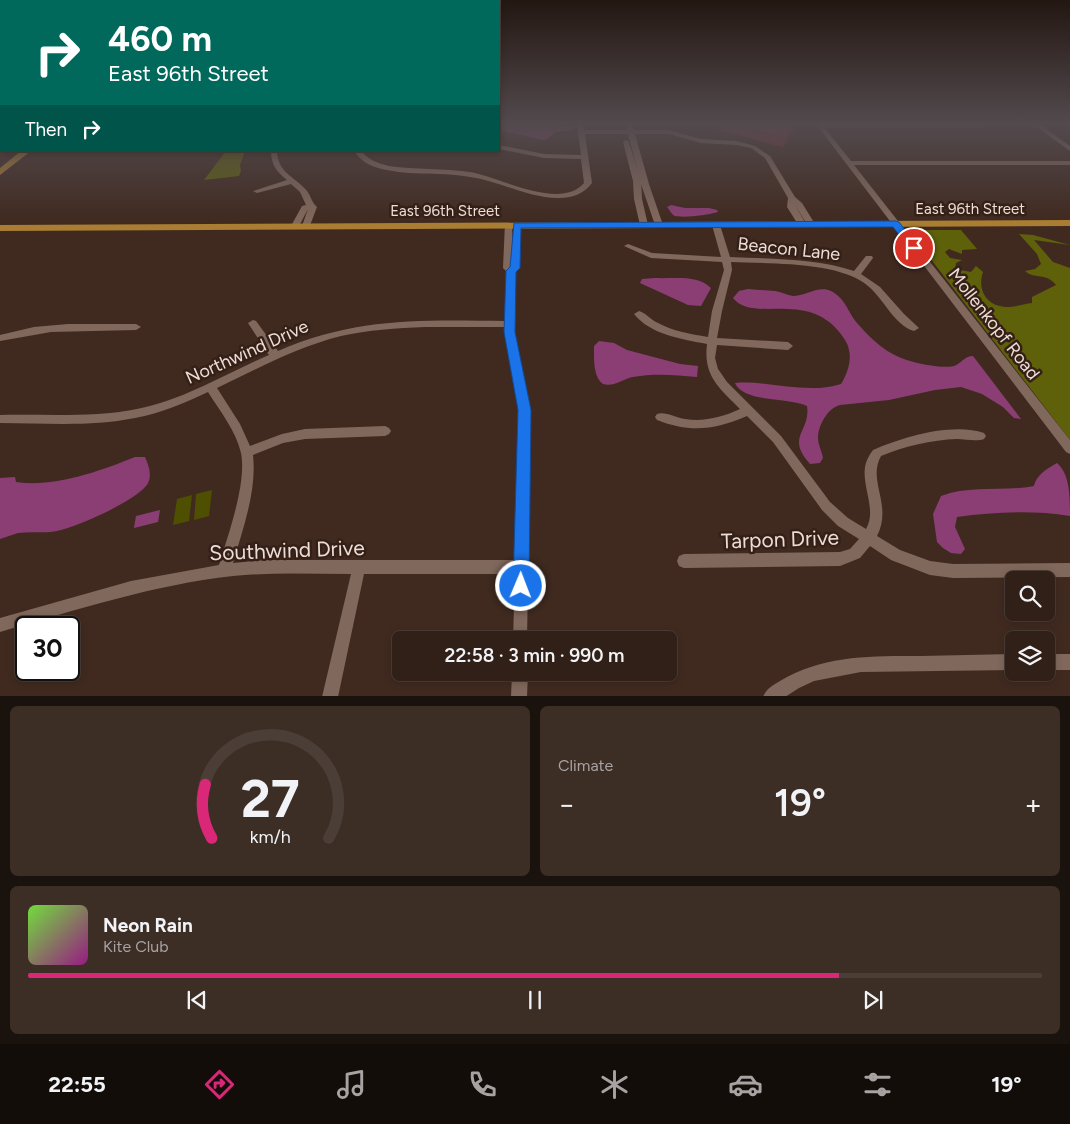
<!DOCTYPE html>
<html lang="en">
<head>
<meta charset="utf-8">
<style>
	:root { --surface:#302018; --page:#3c2d25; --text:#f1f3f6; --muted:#a8a3a2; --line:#4b3e37; --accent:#db2777 }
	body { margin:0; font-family:Figtree,sans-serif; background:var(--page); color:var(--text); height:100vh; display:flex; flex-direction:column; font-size:19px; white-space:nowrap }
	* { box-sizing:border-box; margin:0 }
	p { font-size:16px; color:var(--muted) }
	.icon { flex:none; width:28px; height:28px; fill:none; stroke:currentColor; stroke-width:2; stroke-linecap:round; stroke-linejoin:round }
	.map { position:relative; height:696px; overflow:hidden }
	.details { display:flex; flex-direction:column; gap:10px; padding:10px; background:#1a120d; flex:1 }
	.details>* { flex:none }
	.guide { position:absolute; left:0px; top:0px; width:500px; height:152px; box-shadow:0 2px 8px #0003,0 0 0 1px var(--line); background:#00695c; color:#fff; overflow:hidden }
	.tools { position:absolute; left:1005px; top:571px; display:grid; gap:10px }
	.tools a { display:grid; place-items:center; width:50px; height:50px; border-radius:8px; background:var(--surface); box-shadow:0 2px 8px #0003,0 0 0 1px var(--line); font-size:25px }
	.speed { position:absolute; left:15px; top:616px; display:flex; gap:10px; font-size:25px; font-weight:700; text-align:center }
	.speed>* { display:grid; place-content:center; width:65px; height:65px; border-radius:50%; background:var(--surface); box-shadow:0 2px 8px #0003,0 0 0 1px var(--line); line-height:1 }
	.speed .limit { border:2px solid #111; border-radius:8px; background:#fff; color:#111 }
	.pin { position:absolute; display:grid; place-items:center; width:42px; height:42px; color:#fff; margin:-21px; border:2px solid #fff; border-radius:50%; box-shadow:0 1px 5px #0007 }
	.me { position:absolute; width:55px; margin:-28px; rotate:1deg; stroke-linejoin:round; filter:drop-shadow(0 0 4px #0008) }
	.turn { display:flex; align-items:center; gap:18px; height:105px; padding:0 25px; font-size:22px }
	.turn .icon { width:65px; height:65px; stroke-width:2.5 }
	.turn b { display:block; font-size:35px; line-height:42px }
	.then { display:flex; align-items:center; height:48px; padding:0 25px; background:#0003; gap:10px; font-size:19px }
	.big { font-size:38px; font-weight:600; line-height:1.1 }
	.details .tile { flex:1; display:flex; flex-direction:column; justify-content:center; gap:8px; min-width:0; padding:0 18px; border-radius:8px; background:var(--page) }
	.details .dial { align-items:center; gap:0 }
	.dial svg { height:130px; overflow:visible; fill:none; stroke:var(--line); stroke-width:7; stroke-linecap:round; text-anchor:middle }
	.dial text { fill:var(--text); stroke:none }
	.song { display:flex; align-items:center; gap:15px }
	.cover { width:60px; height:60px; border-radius:8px; background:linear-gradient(135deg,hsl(100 70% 55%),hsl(310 70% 35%)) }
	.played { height:5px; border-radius:2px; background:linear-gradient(90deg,var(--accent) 80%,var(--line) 80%) }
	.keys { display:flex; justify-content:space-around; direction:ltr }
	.heat { display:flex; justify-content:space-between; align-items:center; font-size:28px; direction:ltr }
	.details .tiles { flex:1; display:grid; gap:10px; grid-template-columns:1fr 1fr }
	.tile:last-child { grid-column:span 2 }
	.trip { position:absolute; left:392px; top:631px; width:285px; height:50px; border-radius:8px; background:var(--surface); box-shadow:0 2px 8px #0003,0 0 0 1px var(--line); font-weight:600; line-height:50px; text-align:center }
	.menu { display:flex; height:80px; justify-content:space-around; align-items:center; background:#130d0a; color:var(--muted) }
	.menu .icon { width:35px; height:35px }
	.menu .current { color:var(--accent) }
	.menu b { font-size:22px; color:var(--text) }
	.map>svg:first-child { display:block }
</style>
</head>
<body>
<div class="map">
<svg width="1070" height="697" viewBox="0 0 1070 697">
	<rect width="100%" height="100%" fill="#402a20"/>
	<g fill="#4e4f00">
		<polygon points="212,490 209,516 194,520 196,494"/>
		<polygon points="192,495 189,521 173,525 177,499"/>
	</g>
	<g fill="#5e600a">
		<polygon points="226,151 245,151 240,165 241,171 239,176 204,180"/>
		<path d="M 925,230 L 961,230 L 977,249 L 962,250 L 962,254 L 949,249 L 945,252 L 950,258 L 962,260 L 956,263 L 955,269 L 971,272 L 976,266 L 983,272 C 978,286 983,302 1000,306 C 1009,309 1023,304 1032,303 L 1032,297 L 1056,285 C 1046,272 1035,280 1025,271 L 1035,269 L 1041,264 L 1037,254 L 1019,234 L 1033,235 L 1070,245 L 1034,240 L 1053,262 L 1070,268 L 1070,440 L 923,249 L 916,234 L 916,232 Z"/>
	</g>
	<g fill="#8b3e74">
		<polygon points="499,124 571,126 574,130 556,132 547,139 543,140 499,130"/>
		<path d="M 671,205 L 685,208 L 709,208 L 717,210 L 718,212 C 708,215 685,218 675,216 C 671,214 670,210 667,207 Z"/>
		<path d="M 655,278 C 674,279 697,274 711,288 L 701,306 L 688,305 L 640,283 L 642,279 Z"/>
		<path d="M 748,289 C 757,290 766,290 775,291 C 781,292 787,295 793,296 C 805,296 819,285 831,291 C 846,299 847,311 857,323 C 879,348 894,359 927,365 C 935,366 946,368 954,366 C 961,364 964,356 973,356 L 1021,419 L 1014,418 L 1003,407 L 982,394 L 961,387 L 935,390 L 889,400 L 840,405 C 828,408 818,425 818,438 C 818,445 822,451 823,458 L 820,463 L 810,464 C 785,436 811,432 807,406 C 788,397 744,403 735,383 C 771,380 805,395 841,384 C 849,371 854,354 845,340 C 811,286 754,325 733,298 L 739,291 Z"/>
		<path d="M 599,341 L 614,343 L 627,350 L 680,364 L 698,366 L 697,377 C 676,375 654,373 633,377 C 622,379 615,387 603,384 C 593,377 594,358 594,346 Z"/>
		<path d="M 135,457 L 145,457 C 149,466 152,475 148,483 C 140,499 79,526 61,530 C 47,534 32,531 18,533 C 12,535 6,537 0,539 L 0,478 L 15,477 L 16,482 C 54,488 100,471 135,457 Z"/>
		<path d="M 1057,463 C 1070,474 1070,497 1070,516 C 1033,510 994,512 957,517 L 955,527 L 965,549 L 961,554 L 951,553 L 943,548 L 937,542 L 933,514 L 941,496 C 970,485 1004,492 1034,486 C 1036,475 1048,468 1057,463 Z"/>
		<polygon points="160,510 158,522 134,528 136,516"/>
	</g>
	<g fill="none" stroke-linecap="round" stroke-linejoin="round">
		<g fill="#81685c" fill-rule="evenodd">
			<path d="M 577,124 L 583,124 L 584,130 L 627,130 L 626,124 L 632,124 L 634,130 L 669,130 L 701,139 L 737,141 L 755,146 L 770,156 L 795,197 L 802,203 L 815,224 L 814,226 L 808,226 L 795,205 L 806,224 L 805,226 L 799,226 L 787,207 L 788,198 L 765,158 L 751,148 L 737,145 L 701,143 L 669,134 L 635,134 L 649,184 L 663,225 L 659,227 L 655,225 L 641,184 L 628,134 L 585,134 L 592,183 C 584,194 572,198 558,198 C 527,198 500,181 470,177 C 438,171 406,177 375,167 C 366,164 360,159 354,151 L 361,151 C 369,160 377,163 389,166 C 416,170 443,168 470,172 C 500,177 560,211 584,183 L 581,159 L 544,158 L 499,149 L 499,145 L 544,154 L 581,155 Z"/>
			<polygon points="816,124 990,124 987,126 824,127 851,161 1070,161 1070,165 854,165 1070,440 1070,454 1066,452"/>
			<polygon points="1023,124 1042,126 1070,146 1070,151 1038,128"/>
			<rect x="0" y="134" width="1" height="4"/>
			<polygon points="626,140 629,142 641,181 642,199 648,225 644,227 640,225 634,199 633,181 623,142"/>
			<path d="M 271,151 L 277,151 C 278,174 295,176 307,191 C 311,196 312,203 317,207 L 309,228 L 303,228 L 302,226 L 308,209 L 298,228 L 292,228 L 291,226 L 302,206 L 306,205 L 300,192 L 291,184 L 257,193 L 253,191 L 287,180 C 277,172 271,165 271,151 Z"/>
			<path d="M 505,223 L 511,223 L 512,225 L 512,252 L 513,225 L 517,223 L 521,225 L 519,268 L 515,272 L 514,332 L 531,413 L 527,640 L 513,640 L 515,574 L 364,574 L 338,697 L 322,697 L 351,574 C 311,574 272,572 233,576 C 153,585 76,610 0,632 L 0,618 L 131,581 L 219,565 C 228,535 247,483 241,453 C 236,431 220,411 208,392 C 185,403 161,413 135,418 C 91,427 45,423 0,423 L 0,415 C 45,414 92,418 137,409 C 184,400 225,374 269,355 L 248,323 L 253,320 L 256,321 L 278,351 C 356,317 422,320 505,321 L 507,272 L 503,268 ZM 425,327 L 504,327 L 519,413 L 515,560 L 265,560 L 233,563 C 243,528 257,491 253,455 L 283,443 L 305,439 L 385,436 L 389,434 L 391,431 L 389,428 L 385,426 L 305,429 L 282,434 L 250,446 L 240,424 L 217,388 C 257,369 297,347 341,336 C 368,330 396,328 425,327 Z"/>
			<path d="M 713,223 L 716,223 L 720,225 L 730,257 C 771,259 815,258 854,271 L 866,256 L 872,256 L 873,258 L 861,274 L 880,287 L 904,314 L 919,328 L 914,331 C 894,325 884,299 868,286 C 839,261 769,264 731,262 L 732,270 L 722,311 L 717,338 L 788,342 L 793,346 L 788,350 L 717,345 L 715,358 L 718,369 L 727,382 L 781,436 L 830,502 L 848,518 L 866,529 C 877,510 862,488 865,467 C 866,461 869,455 873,450 C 902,437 953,422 984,433 L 986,436 L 984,439 C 976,442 966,439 957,439 C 931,440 905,446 881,456 C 867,481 893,505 877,536 L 900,550 L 930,561 L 953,564 L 1070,563 L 1070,577 L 953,578 L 930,575 L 891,560 L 870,546 L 860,558 L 840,566 L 684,568 L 679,566 L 677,561 L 679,556 L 684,554 L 840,552 L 850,549 L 859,539 L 838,526 L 822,510 L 773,442 L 747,416 C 715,430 690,433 657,420 L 655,417 L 657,414 C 665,411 676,418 685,419 C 704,422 723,417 740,409 C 719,388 703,376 707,344 C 682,339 651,335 634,314 L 639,311 C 646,313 650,319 656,322 C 672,331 690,334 708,337 L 712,311 L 724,270 L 722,262 L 651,258 L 624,246 L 628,244 L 652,253 L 721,257 L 712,225 Z"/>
			<polygon points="68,324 136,324 141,327 136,330 51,332 0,341 0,335 34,327"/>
			<path d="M 1014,654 L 1014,670 L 861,672 L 814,681 L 799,688 L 785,697 L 763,697 C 766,689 773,685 780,681 C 823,655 872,656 921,656 C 952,655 983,655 1014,654 Z"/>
			<rect x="1046" y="654" width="24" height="16"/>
			<polygon points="512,672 528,672 527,697 511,697"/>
		</g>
		<g fill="#a97d32" fill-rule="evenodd">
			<polygon points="21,151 31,151 0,175 0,168"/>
			<polygon points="1070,220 1070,226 0,231 0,225"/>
		</g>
	</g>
	<polygon fill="#7e2f3c" points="719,124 786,124 792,135 783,147 718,130"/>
	<polygon fill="#672631" points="795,126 792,135 783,147 785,138"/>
	<polygon fill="#933746" stroke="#672631" points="729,124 786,124 795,126 785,138"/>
	<linearGradient id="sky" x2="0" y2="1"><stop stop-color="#231712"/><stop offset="0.56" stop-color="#534a4e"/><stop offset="1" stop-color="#534a4e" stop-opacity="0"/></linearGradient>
	<rect width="1070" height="221" fill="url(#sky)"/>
	<polygon fill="#1a73e8" stroke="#114b97" points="896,221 899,222 917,246 917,250 911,250 893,227 521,228 520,268 516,272 515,332 531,410 529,586 527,591 521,593 516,591 513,586 518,410 504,332 506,271 510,267 514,223"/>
	<g text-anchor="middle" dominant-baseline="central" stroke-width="5" stroke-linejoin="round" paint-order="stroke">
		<g font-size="15" fill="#ecddd6" stroke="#352017">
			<text x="970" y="209">East 96th Street</text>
			<text x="445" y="211">East 96th Street</text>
		</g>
		<g font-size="18" fill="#ecddd6" stroke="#352017">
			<text transform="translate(789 249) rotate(6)">Beacon Lane</text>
			<text transform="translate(994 324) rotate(52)">Mollenkopf Road</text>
			<text transform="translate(247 352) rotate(-24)">Northwind Drive</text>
		</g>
		<g font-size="21" fill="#ecddd6" stroke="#352017">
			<text transform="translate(780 539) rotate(-2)">Tarpon Drive</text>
			<text transform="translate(287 550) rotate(-2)">Southwind Drive</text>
		</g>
	</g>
</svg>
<div class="tools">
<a><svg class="icon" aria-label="search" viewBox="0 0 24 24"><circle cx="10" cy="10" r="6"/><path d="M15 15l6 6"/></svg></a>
<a><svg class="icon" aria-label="layers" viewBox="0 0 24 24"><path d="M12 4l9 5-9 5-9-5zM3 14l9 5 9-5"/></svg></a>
</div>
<div class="speed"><div class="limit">30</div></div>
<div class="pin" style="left:914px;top:248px;background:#d93025"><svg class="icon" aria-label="arrive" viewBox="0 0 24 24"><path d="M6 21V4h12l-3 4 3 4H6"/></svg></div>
<svg class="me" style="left:521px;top:586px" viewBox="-20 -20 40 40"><circle r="17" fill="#1a73e8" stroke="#fff" stroke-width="3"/><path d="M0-11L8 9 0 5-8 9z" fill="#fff"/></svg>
<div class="trip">22:58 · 3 min · 990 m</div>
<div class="guide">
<div class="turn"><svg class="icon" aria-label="right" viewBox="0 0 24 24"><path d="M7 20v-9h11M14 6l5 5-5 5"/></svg><div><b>460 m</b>East 96th Street</div></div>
<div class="then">Then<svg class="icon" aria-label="right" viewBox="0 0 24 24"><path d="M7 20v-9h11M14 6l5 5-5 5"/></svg></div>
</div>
</div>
<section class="details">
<div class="tiles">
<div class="tile dial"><svg viewBox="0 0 100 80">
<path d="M14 69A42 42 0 1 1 86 69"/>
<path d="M14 69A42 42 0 0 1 10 36" stroke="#db2777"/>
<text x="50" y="56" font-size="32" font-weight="700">27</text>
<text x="50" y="72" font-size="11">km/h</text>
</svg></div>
<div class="tile"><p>Climate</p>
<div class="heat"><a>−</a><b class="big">19°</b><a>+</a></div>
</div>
<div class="tile">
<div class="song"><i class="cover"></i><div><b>Neon Rain</b><p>Kite Club</p></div></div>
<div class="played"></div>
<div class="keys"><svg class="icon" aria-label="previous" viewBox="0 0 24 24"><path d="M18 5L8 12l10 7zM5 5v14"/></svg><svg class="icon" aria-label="pause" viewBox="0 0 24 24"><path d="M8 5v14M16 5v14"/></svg><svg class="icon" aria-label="next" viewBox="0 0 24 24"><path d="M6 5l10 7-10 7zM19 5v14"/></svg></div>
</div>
</div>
</section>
<nav class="menu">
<b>22:55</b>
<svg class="icon current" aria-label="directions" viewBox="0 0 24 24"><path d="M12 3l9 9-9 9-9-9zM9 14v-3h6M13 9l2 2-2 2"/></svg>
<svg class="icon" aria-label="music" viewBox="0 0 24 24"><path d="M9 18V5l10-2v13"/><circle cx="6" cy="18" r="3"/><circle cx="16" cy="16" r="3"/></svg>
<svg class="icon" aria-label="phone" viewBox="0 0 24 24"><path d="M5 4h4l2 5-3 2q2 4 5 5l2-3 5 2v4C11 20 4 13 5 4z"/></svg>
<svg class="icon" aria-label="climate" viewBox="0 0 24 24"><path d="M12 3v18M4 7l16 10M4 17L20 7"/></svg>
<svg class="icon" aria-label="car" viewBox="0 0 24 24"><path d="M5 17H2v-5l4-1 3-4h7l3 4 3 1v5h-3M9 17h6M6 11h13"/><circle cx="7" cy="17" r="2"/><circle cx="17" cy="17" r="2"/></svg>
<svg class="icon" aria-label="filters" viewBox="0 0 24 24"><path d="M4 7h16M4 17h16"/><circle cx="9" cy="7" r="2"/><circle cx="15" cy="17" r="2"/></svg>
<b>19°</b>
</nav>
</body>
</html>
